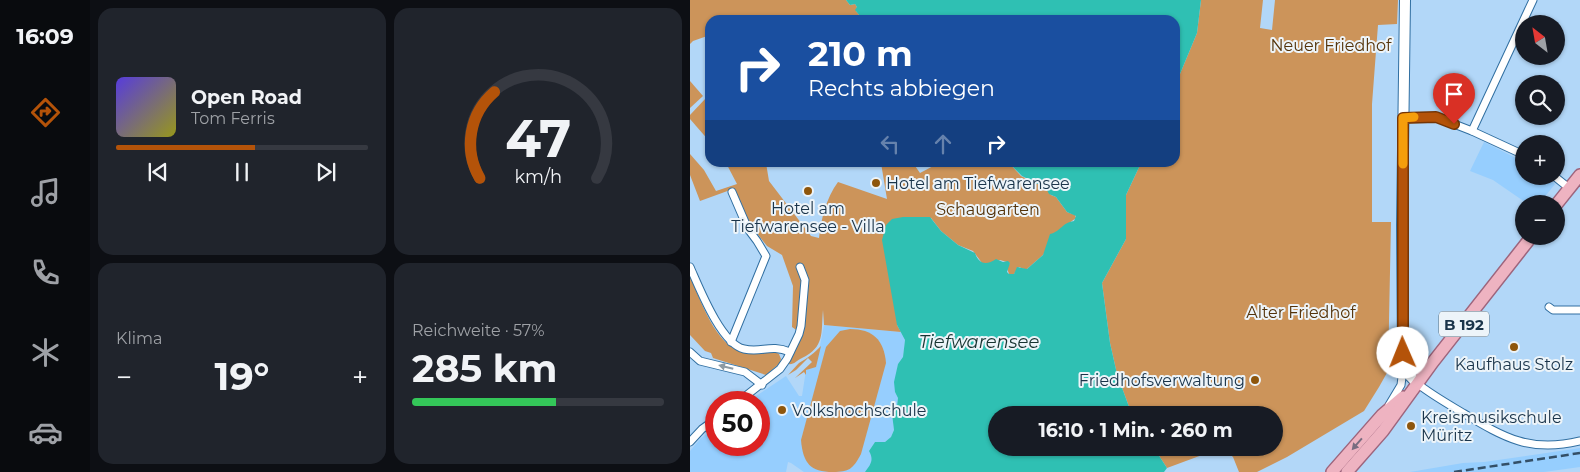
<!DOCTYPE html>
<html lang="de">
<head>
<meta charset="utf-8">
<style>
	:root { --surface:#171b24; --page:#20242c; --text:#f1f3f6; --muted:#9ea1a6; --line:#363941; --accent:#b45309 }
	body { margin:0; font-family:Montserrat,sans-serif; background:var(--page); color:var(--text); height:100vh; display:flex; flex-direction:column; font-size:19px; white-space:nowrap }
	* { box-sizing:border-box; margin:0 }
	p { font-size:16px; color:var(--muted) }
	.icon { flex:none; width:28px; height:28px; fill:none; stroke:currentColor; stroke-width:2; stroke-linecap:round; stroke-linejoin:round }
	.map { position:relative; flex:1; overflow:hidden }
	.details { display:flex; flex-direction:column; gap:8px; padding:8px; background:#0d0f14; width:600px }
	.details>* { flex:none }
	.hud { position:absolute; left:15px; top:15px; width:475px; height:152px; border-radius:15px; box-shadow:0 1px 4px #0004; background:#1a4fa0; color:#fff; overflow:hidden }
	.needle { width:32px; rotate:329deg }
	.fabs { position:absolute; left:825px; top:15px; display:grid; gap:10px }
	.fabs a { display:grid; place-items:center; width:50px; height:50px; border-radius:50%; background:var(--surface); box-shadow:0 1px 4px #0004; font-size:25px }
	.speed { position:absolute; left:15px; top:391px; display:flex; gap:10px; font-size:25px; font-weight:700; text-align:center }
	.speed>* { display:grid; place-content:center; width:65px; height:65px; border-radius:50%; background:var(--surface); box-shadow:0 1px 4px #0004; line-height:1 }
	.speed .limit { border:8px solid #d22; background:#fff; color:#111 }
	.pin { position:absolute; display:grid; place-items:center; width:42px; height:42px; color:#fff; margin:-51px -21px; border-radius:50% 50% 50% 0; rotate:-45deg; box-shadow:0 0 5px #0007 }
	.pin .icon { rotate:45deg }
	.me { position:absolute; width:55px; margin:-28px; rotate:359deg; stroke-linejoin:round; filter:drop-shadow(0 0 4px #0008) }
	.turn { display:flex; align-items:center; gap:18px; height:105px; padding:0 20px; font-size:22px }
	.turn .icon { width:65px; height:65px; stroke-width:2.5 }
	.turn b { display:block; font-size:35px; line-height:42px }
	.lanes { display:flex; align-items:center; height:48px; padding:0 20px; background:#0003; justify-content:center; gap:25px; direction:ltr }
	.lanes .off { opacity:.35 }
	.big { font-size:38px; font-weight:700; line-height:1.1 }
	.details .tile { flex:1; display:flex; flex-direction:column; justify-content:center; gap:8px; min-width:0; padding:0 18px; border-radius:15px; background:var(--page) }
	.details .dial { align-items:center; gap:0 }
	.dial svg { height:130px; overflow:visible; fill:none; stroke:var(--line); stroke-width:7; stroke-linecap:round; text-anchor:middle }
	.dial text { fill:var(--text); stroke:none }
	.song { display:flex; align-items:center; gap:15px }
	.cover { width:60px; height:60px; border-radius:8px; background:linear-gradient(135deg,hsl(250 70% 55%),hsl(60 70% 35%)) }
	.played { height:5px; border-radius:2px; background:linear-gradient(90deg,var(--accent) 55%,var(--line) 55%) }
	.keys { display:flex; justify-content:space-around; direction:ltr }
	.heat { display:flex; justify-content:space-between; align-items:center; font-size:28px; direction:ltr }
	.charge { height:8px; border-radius:4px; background:linear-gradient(90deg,#34c759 57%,var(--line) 0) }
	.details .tiles { flex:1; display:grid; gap:8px; grid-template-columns:repeat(2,1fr) }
	.trip { position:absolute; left:298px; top:406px; width:295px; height:50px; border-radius:25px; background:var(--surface); box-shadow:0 1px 4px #0004; font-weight:700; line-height:50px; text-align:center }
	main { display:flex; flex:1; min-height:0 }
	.dock { display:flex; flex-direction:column; width:90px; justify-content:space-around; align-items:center; background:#090b0e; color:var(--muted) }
	.dock .icon { width:35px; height:35px }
	.dock .selected { color:var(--accent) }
	.dock b { font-size:22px; color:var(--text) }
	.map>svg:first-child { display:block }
</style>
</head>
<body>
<main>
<nav class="dock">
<b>16:09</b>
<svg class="icon selected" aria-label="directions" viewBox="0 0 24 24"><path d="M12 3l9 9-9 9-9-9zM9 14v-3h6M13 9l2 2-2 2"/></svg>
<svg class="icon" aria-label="music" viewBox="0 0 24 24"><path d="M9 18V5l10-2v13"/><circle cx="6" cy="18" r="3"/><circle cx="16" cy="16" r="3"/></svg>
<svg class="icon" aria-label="phone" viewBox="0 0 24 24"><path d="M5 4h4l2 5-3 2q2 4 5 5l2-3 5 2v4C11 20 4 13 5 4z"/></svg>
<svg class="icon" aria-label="climate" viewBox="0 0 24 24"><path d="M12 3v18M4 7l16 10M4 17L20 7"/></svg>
<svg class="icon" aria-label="car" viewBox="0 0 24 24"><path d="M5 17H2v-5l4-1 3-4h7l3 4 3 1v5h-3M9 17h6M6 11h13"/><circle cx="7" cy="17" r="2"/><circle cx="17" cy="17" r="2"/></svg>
</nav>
<section class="details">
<div class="tiles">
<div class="tile">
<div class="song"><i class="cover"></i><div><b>Open Road</b><p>Tom Ferris</p></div></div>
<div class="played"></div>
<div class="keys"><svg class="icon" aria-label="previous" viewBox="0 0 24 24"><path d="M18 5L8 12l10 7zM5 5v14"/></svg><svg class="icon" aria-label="pause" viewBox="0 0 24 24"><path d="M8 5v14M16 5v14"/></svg><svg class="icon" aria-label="next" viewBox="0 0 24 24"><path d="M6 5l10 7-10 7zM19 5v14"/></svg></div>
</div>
<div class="tile dial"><svg viewBox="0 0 100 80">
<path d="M14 69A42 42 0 1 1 86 69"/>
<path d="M14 69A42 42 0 0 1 23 16" stroke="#b45309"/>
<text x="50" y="56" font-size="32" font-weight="700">47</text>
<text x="50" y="72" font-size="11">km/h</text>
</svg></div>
<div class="tile"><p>Klima</p>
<div class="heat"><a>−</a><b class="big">19°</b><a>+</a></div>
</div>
<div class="tile"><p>Reichweite · 57%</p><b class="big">285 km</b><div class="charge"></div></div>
</div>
</section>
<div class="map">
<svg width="890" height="472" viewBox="0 0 890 472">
	<rect width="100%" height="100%" fill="#b2d7f8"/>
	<g fill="#96cefe">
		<polygon points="794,142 834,162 834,176 855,176 865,184 849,204 838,204 803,180 780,171"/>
		<polygon points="134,325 211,332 215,340 213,358 208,364 205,392 208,398 207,406 202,414 204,430 201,437 195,442 185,442 179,451 183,458 181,464 175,472 114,472 101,463 98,462 96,472 0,472 0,451 11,438 26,427 26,445 69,445 69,402 57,402 96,376 109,396 112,396 116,370 126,366"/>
		<polygon points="890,448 890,467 854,472 720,472 773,463 794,462"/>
	</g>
	<g fill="#cc945a">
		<polygon points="0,0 156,0 160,5 165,4 167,7 166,11 170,16 173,16 176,20 20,20 20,35 3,41 0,44"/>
		<polygon points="511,0 573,0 570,28 582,30 585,0 708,0 707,24 688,25 682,104 682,222 701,222 698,371 689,387 674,411 597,457 567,472 549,472 543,457 533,448 584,448 584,415 442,415 427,374 420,343 412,283 436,239 436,195 451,163 485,162 485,86 507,33"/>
		<polygon points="0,81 13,96 0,108"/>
		<polygon points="16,98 20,102 20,142 0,119 0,115"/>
		<path d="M 0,154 L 14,170 L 26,191 L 47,184 L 36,163 L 76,163 L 79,181 L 121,236 L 129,238 C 131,220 136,198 148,182 L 197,199 L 191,163 L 223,163 L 230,173 L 249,163 L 319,163 L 331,176 L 356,188 L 361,195 L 366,197 L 377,212 L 385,215 L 386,218 L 367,232 L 353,255 L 337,269 L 334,269 L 329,267 L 324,274 L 319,274 L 317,268 L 320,263 L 310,260 L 296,264 L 292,263 L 283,251 L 268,245 L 251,231 L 241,218 L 236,217 L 213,217 L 207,325 L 211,332 L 134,325 L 133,310 C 131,333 135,347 112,358 C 106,361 104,365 98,364 L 112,334 L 102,327 L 103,286 L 92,255 L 77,246 L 62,227 L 43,189 L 10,201 L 0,175 Z"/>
		<path d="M 0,276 C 10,299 26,347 53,352 C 63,353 75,352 85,352 L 89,354 L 91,359 L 90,363 L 76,375 L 23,358 L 21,353 L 15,351 L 0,335 Z"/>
		<path d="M 160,329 C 183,329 194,340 196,363 L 171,454 C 163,469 159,472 143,472 C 120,472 113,463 111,440 L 136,347 L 150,331 Z"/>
		<path d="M 131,346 L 126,367 L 116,370 L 116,375 L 114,372 L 105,378 L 122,362 L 118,358 L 106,370 L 98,375 L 108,364 L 109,363 C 118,358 124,353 131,346 Z"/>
		<polygon points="464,448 531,448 477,468"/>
	</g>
	<g fill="#2fc0b3">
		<polygon points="156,0 511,0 507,33 485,86 485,20 176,20 173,16 170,16 165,10 167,7 165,4 160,5"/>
		<path d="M 319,163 L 451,163 L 436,195 L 436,239 L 412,283 L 420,343 L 427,374 L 442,415 L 306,415 L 306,448 L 464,448 L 477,468 L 474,472 L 175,472 C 181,464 184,460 179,451 L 185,442 L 195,442 L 201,437 L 204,430 L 202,414 L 207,406 L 208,398 L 205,392 L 204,382 L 208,364 L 213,357 L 215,340 L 207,325 L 192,240 L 196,225 L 202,219 L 213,217 L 240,217 L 251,231 L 268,245 L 285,253 C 289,265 297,265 306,259 L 313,262 L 318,261 L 320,263 L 317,272 L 319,274 L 324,274 L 327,267 L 337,269 L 353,255 L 360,234 C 372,231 371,223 384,221 L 386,216 L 377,212 L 366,197 L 359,194 L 356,188 L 332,176 Z"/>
	</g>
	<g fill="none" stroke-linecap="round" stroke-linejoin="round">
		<defs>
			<g id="minor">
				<polyline points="713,118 746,117 782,131 834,155"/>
				<polyline points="782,131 843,0"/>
				<polyline points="864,176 879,188"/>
				<path d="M 0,267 C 9,287 31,344 54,349 C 72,353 80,344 100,352"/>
				<polyline points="859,307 863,310 890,310"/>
				<polyline points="41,342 76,256 67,241 58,229 42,192"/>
				<polyline points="0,352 10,361 55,372 72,385"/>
				<path d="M 728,384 C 742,395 758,404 773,413 C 815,438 840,453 890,441"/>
				<polyline points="48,402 90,369 97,359 109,334 111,326 115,280 110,267"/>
				<polyline points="699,405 711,385 713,369"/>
				<polyline points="0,442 12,429 26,419"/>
			</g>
			<polyline id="secondary" points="715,0 712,225 713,360 713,369 728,384"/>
			<g id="primary">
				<polyline points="866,205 890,175"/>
				<polyline points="642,472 692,415 713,397"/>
				<polyline points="657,472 693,431 743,362 842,236"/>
			</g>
		</defs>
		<use href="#minor" stroke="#316fa1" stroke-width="9"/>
		<use href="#secondary" stroke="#316fa1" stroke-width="12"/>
		<use href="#primary" stroke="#9d657d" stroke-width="14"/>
		<use href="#minor" stroke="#fff" stroke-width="7"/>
		<use href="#secondary" stroke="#fff" stroke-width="10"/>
		<use href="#primary" stroke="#eeb3c1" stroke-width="11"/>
		<polyline stroke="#334f67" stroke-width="2.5" stroke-dasharray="8 4" stroke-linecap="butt" points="764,472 890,453"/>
	</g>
	<defs><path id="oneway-solid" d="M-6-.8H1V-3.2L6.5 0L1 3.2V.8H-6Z" transform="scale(1.25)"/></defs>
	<use fill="#8c9aa4" href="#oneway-solid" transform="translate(36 367) rotate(-166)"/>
	<use fill="#796d80" href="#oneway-solid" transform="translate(667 444) rotate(131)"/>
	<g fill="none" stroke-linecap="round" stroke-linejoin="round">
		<defs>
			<polyline id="route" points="713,353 713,118 746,117 764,124"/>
		</defs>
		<use href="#route" stroke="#753606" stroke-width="12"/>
		<use href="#route" stroke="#b45309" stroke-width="9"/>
		<polyline stroke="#f59e0b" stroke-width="9" points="713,164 713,118 724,117"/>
	</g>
	<g fill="#8e560c" stroke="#edf4f9" stroke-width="2">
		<circle cx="186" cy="183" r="5"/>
		<circle cx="118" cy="191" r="5"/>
		<circle cx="824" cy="347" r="5"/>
		<circle cx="565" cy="380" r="5"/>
		<circle cx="92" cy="410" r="5"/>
		<circle cx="721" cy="426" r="5"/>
	</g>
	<g text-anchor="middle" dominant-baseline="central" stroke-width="4" stroke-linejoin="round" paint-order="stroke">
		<rect fill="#edf4f9" stroke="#596e7e" stroke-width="1" x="749" y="311.5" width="50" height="25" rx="4"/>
		<g font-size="15" font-weight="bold" fill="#1a344a">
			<text x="774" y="324">B 192</text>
		</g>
		<g font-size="16" fill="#54330a" stroke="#edf4f9">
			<text x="641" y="45">Neuer Friedhof</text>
			<text x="298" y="209">Schaugarten</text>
			<text x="611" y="312">Alter Friedhof</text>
		</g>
		<g font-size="16" fill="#1a344a" stroke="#edf4f9" text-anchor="start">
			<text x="196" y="183">Hotel am Tiefwarensee</text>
			<text x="118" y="208" text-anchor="middle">Hotel am<tspan x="118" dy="18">Tiefwarensee - Villa</tspan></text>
			<text x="824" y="364" text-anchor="middle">Kaufhaus Stolz</text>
			<text x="555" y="380" text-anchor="end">Friedhofsverwaltung</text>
			<text x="102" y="410">Volkshochschule</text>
			<text x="731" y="417">Kreismusikschule<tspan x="731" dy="18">Müritz</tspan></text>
		</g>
		<g font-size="18" font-style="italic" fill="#173431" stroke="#edf4f9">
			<text x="289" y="342">Tiefwarensee</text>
		</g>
	</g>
</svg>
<div class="fabs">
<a><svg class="needle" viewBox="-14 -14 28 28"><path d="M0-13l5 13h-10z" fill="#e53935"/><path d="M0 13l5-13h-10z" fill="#9ea1a6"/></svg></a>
<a><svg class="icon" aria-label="search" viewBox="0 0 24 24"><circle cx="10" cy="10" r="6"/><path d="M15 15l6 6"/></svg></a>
<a>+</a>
<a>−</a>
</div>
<div class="speed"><div class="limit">50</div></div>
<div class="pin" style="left:764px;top:124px;background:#d93025"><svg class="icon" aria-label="arrive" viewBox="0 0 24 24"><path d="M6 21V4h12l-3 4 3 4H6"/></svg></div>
<svg class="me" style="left:713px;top:353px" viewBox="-20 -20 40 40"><circle r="19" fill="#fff"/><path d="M0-13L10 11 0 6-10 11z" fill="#b45309"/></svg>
<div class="trip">16:10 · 1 Min. · 260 m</div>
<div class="hud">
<div class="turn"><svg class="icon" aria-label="right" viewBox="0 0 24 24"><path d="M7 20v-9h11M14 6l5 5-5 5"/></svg><div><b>210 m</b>Rechts abbiegen</div></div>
<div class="lanes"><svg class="icon off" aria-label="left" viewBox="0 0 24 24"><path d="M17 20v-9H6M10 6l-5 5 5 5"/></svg><svg class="icon off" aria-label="ahead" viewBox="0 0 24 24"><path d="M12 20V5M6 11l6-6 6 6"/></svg><svg class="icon" aria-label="right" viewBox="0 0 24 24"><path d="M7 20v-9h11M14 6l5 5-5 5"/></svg></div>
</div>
</div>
</main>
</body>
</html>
